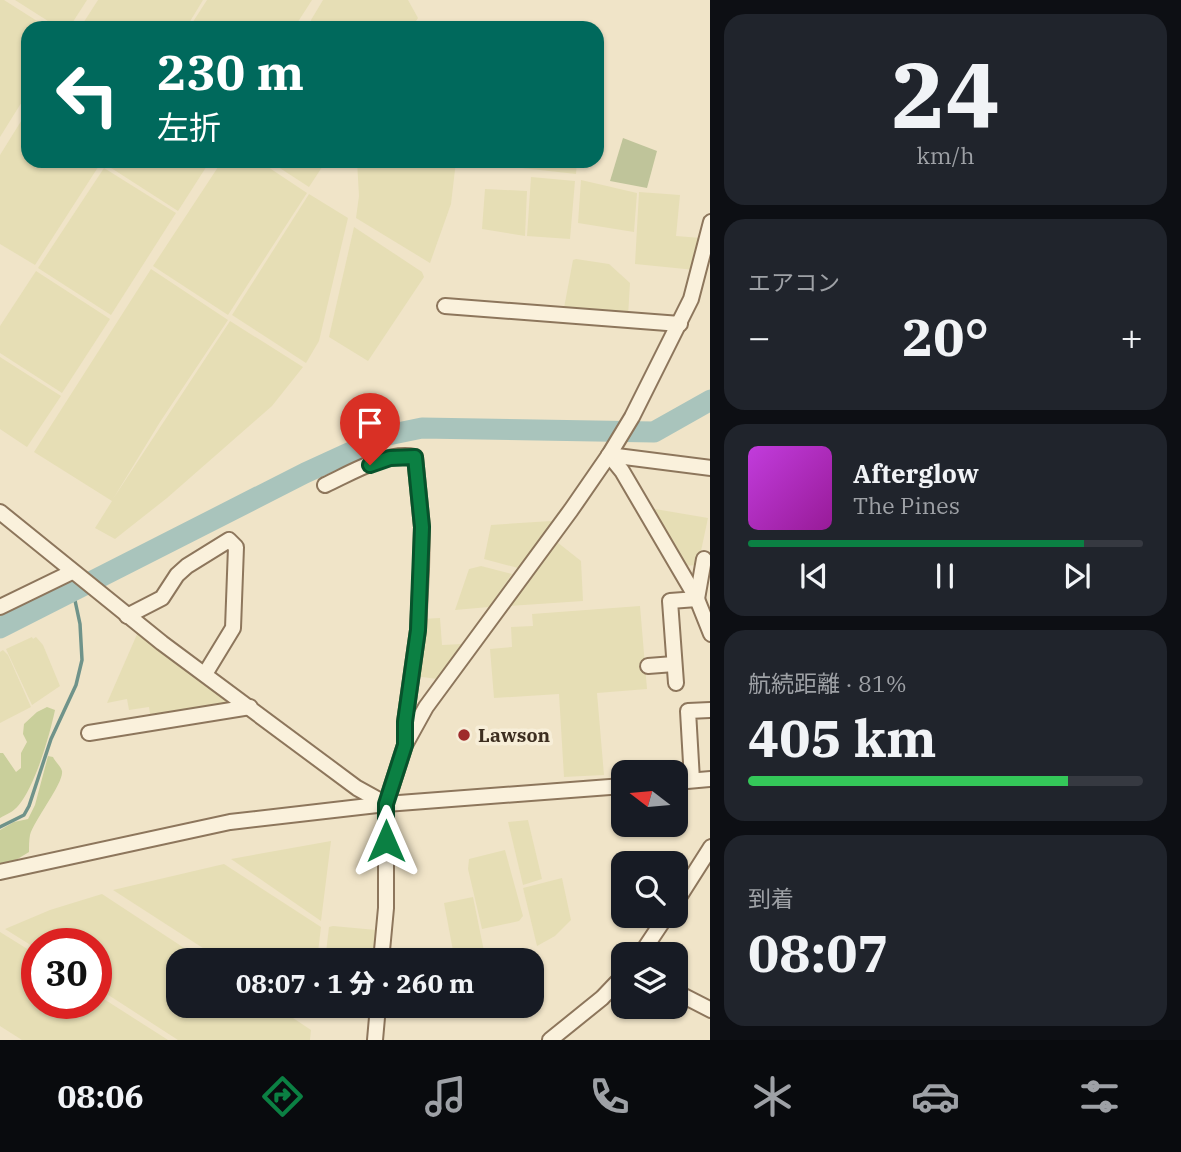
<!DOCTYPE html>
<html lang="ja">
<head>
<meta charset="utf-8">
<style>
	:root { --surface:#171b24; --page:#20242c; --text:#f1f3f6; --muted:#9ea1a6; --line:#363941; --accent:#0b8043 }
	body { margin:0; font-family:"IBM Plex Serif","Noto Sans JP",serif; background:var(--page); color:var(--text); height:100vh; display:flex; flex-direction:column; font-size:26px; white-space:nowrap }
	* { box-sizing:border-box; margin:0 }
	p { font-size:23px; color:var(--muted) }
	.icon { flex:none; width:38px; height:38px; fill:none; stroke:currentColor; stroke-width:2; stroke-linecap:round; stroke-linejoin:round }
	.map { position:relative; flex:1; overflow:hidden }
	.details { display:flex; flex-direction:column; gap:14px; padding:14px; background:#0d0f14; width:471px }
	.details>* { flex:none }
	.guide { position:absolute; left:21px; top:21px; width:583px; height:147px; border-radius:21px; box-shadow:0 2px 5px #0004; background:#00695c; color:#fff; overflow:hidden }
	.needle { width:46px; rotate:286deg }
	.controls { position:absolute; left:611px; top:760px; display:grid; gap:14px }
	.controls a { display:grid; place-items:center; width:77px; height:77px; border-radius:14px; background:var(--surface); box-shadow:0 2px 5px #0004; font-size:35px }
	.speed { position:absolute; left:21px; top:928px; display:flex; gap:14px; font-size:35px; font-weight:700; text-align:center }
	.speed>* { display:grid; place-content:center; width:91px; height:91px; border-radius:50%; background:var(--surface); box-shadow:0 2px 5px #0004; line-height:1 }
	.speed .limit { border:10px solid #d22; background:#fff; color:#111 }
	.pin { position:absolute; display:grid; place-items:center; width:60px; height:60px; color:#fff; margin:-72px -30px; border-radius:50% 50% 50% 0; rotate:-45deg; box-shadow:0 0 7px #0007 }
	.pin .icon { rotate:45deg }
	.me { position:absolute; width:77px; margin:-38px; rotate:0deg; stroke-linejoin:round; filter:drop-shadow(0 0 5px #0008) }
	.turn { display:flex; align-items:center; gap:24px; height:147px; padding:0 21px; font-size:32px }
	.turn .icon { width:91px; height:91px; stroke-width:2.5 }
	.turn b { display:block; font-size:49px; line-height:60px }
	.big { font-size:52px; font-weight:800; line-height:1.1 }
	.details .card { flex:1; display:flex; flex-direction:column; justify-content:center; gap:10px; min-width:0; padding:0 24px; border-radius:21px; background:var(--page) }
	.details .dial { align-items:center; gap:0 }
	.dial b { font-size:91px; line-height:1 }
	.song { display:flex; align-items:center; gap:21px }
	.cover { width:84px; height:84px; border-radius:10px; background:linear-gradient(135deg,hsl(290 70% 55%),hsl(300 70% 35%)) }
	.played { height:7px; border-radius:4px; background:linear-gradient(90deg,var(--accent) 85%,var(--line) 85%) }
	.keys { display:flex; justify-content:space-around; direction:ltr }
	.heat { display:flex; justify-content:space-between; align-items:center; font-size:38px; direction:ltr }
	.charge { height:10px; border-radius:5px; background:linear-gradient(90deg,#34c759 81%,var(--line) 0) }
	.trip { position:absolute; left:166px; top:948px; width:378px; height:70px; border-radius:21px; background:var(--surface); box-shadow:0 2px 5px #0004; font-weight:800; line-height:70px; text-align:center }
	.menu { display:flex; height:112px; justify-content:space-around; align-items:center; background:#090b0e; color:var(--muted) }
	.menu .icon { width:49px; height:49px }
	.menu .on { color:var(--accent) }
	.menu b { font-size:32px; color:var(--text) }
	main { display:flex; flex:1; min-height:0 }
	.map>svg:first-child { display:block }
</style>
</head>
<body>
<main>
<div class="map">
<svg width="711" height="1040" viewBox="0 0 711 1040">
	<rect width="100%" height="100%" fill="#f0e4c8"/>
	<g fill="#e6deb5">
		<polygon points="0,0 4,0 48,28 28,28 28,92 0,137"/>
		<polygon points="15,0 87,0 69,28 59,28"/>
		<polygon points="98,0 203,0 186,28 80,28"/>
		<polygon points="207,0 312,0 294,28 189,28"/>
		<polygon points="323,0 408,0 418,18 411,28 312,28 311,20"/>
		<polygon points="28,110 28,161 102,161 35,265 0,244 0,155"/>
		<polygon points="107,161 210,161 178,211 105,164"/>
		<polygon points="222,161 259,161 307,193 228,315 153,266"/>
		<polygon points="269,161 326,161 309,187"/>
		<polygon points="357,161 456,161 451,204 430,263 356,218 359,196"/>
		<polygon points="523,161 577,161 576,174 522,168"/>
		<polygon points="104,168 176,213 111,315 38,268"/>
		<polygon points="531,177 575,181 570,239 527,236"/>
		<polygon points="581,180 637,193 634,232 578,223"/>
		<polygon points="485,189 527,191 525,236 482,229"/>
		<polygon points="639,192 680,195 676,236 701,238 695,270 635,264"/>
		<polygon points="309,194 348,218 319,341 306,363 232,315"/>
		<polygon points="354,227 422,272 424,277 368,361 329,337"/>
		<polygon points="576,259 609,264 630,283 628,316 564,308 573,260"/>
		<polygon points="151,269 228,320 160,422 113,499 230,321 303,367 272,406 167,498 115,539 95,528 112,501 34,452"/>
		<polygon points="36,271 110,319 62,393 0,353 0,326"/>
		<polygon points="0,357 61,396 27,447 0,429"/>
		<polygon points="655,509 708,518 698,565 683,566 649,511"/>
		<polygon points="551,521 552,524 518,568 484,559 491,525"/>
		<polygon points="557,542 581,561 583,601 509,606"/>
		<polygon points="481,566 512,574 489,607 455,610 469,569"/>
		<polygon points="640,606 647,689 597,693 604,775 564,777 559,694 494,698 490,649 512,647 511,627 533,626 532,614"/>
		<polygon points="440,618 442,645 462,644 437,679 415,676 421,619"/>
		<polygon points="138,632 237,706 151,720 149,707 129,710 127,699 107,703"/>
		<polygon points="32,637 33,639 36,637 43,645 60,686 32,705 6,649"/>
		<polygon points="3,650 8,655 31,707 0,723 0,652"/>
		<polygon points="528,820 542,879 523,885 508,822"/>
		<polygon points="331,841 321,921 231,859"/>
		<polygon points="505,850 523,916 519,921 482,929 468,869 469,859"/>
		<polygon points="224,864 321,927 317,961 223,961 113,890"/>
		<polygon points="562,878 571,920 555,936 537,946 523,888"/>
		<polygon points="102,894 204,961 178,961 178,1006 275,1006 311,1030 310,1040 178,1040 96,987 96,943 37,943 37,949 5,929 50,910"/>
		<polygon points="473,897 486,961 455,961 444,903"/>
		<polygon points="333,926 376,930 375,953 347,954 347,961 325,961 329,927"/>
		<polygon points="0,932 37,955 37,1003 96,1003 96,994 168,1040 22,1040 0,1026"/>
	</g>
	<g fill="#c9cf9b">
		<path d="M 47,707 L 55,710 C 50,734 35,787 18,806 C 13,812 7,814 0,818 L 0,753 L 3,753 L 16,772 L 21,768 L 21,753 L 27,742 L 23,734 L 24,724 L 37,712 Z"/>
		<path d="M 48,756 L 53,757 C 55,762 61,766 62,771 C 64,783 34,820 30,835 C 29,840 29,846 29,852 L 11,863 L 0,865 L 0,830 L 14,822 L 28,819 L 35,805 Z"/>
	</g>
	<polygon fill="#bfc49a" points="623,138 657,151 647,188 610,181"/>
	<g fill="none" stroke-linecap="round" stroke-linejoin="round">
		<polyline stroke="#6f938a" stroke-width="3.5" points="0,827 24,815 29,806 51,739 76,685 82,660 80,624 73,591"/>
		<polyline stroke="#a9c4bc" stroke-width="21" points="0,628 305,473 388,435 422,428 654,432 711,400"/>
		<defs>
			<g id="minor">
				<polyline points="445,306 680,324"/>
				<polyline points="609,455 622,471 697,599 711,634"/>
				<polyline points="609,455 711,468"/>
				<path d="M 325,485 C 351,473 386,451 415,457 L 422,527 L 421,569 L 418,630 L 405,722 L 405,740"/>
				<polyline points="0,512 162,643 357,788 386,804"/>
				<polyline points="0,607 72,572"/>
				<polyline points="127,616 162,598 177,575 187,566 229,540 236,547 233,628 205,674"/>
				<polyline points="648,666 674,664"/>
				<polyline points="676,683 670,601 697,599 704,559"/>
				<polyline points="89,733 250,707"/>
				<polyline points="692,780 688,711 711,710"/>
				<polyline points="676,782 711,779"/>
				<polyline points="0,872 230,822 386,804 623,786"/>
				<polyline points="676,902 711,847"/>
				<polyline points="641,954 667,915"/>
				<polyline points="381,961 386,908 386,804 405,745 426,707 571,510 609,455 632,417 691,299 711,222"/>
				<polyline points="676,992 711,1010"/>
				<polyline points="375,1040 378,1006"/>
				<polyline points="550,1040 602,998 623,976"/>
			</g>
		</defs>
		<use href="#minor" stroke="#8d765c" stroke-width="18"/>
		<use href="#minor" stroke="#faf1dc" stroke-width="14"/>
	</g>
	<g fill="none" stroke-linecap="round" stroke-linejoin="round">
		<defs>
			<polyline id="route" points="370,465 390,458 415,457 422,527 418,630 405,722 405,745 386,804 386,841"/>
		</defs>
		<use href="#route" stroke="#07532c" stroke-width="18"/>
		<use href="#route" stroke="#0b8043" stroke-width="12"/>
	</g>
	<circle fill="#9e2a2b" stroke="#f7eed8" stroke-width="2.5" cx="464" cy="735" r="7"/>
	<g text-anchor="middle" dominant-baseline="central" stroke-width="7" stroke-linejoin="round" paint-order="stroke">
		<g font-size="19" font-weight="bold" fill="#3d2e20" stroke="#f7eed8" text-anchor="start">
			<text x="478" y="735">Lawson</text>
		</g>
	</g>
</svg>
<div class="controls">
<a><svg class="needle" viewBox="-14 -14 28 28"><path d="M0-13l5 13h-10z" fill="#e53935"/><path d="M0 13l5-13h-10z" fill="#9ea1a6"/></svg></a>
<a><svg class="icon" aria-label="search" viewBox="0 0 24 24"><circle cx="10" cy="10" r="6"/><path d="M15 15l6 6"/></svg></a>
<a><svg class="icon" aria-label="layers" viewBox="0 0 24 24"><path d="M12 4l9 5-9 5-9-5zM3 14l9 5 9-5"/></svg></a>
</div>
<div class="speed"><div class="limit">30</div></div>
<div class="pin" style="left:370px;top:465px;background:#d93025"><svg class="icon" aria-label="arrive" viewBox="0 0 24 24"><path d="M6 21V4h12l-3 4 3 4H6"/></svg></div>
<svg class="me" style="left:386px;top:841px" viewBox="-20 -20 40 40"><path d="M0-17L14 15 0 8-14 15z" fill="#0b8043" stroke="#fff" stroke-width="4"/></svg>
<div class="trip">08:07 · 1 分 · 260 m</div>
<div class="guide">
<div class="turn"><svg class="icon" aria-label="left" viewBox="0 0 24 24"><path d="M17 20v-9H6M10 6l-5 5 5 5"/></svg><div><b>230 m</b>左折</div></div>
</div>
</div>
<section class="details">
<div class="card dial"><b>24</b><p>km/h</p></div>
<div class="card"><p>エアコン</p>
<div class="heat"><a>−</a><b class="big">20°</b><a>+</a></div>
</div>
<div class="card">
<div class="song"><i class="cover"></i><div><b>Afterglow</b><p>The Pines</p></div></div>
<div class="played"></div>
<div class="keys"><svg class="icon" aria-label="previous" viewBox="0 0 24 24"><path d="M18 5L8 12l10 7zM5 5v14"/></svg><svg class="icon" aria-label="pause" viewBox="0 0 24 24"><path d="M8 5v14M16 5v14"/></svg><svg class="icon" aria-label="next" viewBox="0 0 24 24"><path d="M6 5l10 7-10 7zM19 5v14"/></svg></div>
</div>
<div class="card"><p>航続距離 · 81%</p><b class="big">405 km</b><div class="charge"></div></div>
<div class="card"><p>到着</p><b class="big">08:07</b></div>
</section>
</main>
<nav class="menu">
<b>08:06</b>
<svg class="icon on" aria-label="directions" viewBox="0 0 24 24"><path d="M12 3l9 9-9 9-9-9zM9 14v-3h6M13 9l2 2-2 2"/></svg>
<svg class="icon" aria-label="music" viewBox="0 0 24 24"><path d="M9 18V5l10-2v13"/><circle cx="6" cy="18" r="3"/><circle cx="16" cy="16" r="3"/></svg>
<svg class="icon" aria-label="phone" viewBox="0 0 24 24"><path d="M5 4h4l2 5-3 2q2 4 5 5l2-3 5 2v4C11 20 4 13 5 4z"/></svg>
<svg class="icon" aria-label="climate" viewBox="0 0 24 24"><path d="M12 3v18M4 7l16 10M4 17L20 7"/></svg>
<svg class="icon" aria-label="car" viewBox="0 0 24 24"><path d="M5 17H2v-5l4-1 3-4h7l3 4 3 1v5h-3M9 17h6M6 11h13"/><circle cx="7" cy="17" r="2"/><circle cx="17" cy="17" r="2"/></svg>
<svg class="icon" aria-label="filters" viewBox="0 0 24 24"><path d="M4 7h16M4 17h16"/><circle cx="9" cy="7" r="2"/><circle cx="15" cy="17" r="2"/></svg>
</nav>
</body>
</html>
